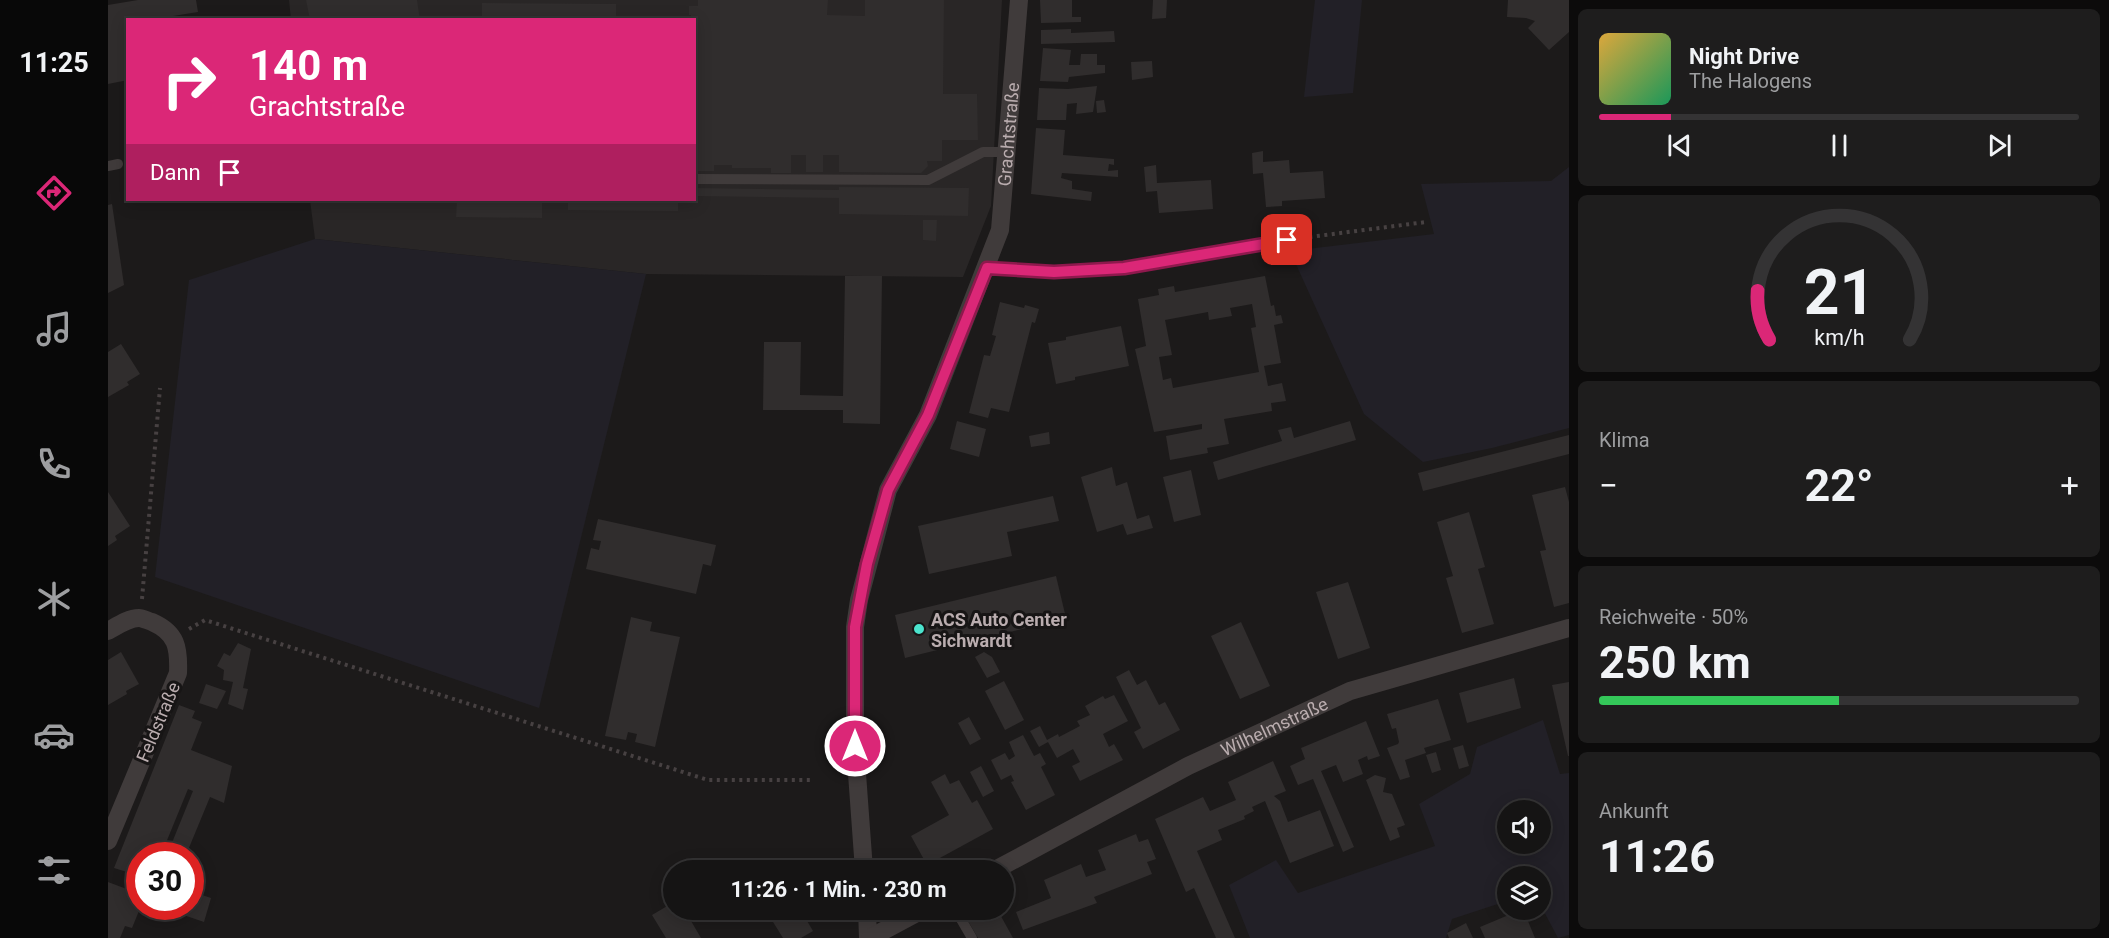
<!DOCTYPE html>
<html lang="de">
<head>
<meta charset="utf-8">
<style>
	:root { --surface:#151414; --page:#1e1d1d; --text:#f1f3f6; --muted:#9d9ea0; --line:#343334; --accent:#db2777 }
	body { margin:0; font-family:Roboto,sans-serif; background:var(--page); color:var(--text); height:100vh; display:flex; flex-direction:column; font-size:22px; white-space:nowrap }
	* { box-sizing:border-box; margin:0 }
	p { font-size:20px; color:var(--muted) }
	.icon { flex:none; width:33px; height:33px; fill:none; stroke:currentColor; stroke-width:2; stroke-linecap:round; stroke-linejoin:round }
	.map { position:relative; flex:1; overflow:hidden }
	.panel { display:flex; flex-direction:column; gap:9px; padding:9px; background:#0c0b0b; width:540px }
	.panel>* { flex:none }
	.top-card { position:absolute; left:18px; top:18px; width:570px; height:183px; border-radius:0px; box-shadow:0 3px 15px #0003,0 0 0 2px var(--line); background:#db2777; color:#fff; overflow:hidden }
	.fabs { position:absolute; left:1389px; top:800px; display:grid; gap:12px }
	.fabs a { display:grid; place-items:center; width:54px; height:54px; border-radius:50%; background:var(--surface); box-shadow:0 3px 15px #0003,0 0 0 2px var(--line); font-size:30px }
	.speed { position:absolute; left:18px; top:842px; display:flex; gap:12px; font-size:30px; font-weight:700; text-align:center }
	.speed>* { display:grid; place-content:center; width:78px; height:78px; border-radius:50%; background:var(--surface); box-shadow:0 3px 15px #0003,0 0 0 2px var(--line); line-height:1 }
	.speed .limit { border:9px solid #d22; background:#fff; color:#111 }
	.pin { position:absolute; display:grid; place-items:center; width:51px; height:51px; color:#fff; margin:-26px; border-radius:12px; box-shadow:0 3px 9px #0006 }
	.me { position:absolute; width:66px; margin:-33px; rotate:0deg; stroke-linejoin:round; filter:drop-shadow(0 0 4px #0008) }
	.turn { display:flex; align-items:center; gap:21px; height:126px; padding:0 24px; font-size:27px }
	.turn .icon { width:78px; height:78px; stroke-width:2.5 }
	.turn b { display:block; font-size:42px; line-height:51px }
	.then { display:flex; align-items:center; height:57px; padding:0 24px; background:#0003; gap:12px; font-size:22px }
	.big { font-size:45px; font-weight:700; line-height:1.1 }
	.panel .widget { flex:1; display:flex; flex-direction:column; justify-content:center; gap:9px; min-width:0; padding:0 21px; border-radius:9px; background:var(--page) }
	.panel .dial { align-items:center; gap:0 }
	.dial svg { height:156px; overflow:visible; fill:none; stroke:var(--line); stroke-width:7; stroke-linecap:round; text-anchor:middle }
	.dial text { fill:var(--text); stroke:none }
	.song { display:flex; align-items:center; gap:18px }
	.cover { width:72px; height:72px; border-radius:9px; background:linear-gradient(135deg,hsl(40 70% 55%),hsl(150 70% 35%)) }
	.played { height:6px; border-radius:3px; background:linear-gradient(90deg,var(--accent) 15%,var(--line) 15%) }
	.keys { display:flex; justify-content:space-around; direction:ltr }
	.heat { display:flex; justify-content:space-between; align-items:center; font-size:33px; direction:ltr }
	.charge { height:9px; border-radius:4px; background:linear-gradient(90deg,#34c759 50%,var(--line) 0) }
	.trip { position:absolute; left:555px; top:860px; width:351px; height:60px; border-radius:30px; background:var(--surface); box-shadow:0 3px 15px #0003,0 0 0 2px var(--line); font-weight:700; line-height:60px; text-align:center }
	main { display:flex; flex:1; min-height:0 }
	.dock { display:flex; flex-direction:column; width:108px; justify-content:space-around; align-items:center; background:#080808; color:var(--muted) }
	.dock .icon { width:42px; height:42px }
	.dock .on { color:var(--accent) }
	.dock b { font-size:27px; color:var(--text) }
	.map>svg:first-child { display:block }
</style>
</head>
<body>
<main>
<nav class="dock">
<b>11:25</b>
<svg class="icon on" aria-label="directions" viewBox="0 0 24 24"><path d="M12 3l9 9-9 9-9-9zM9 14v-3h6M13 9l2 2-2 2"/></svg>
<svg class="icon" aria-label="music" viewBox="0 0 24 24"><path d="M9 18V5l10-2v13"/><circle cx="6" cy="18" r="3"/><circle cx="16" cy="16" r="3"/></svg>
<svg class="icon" aria-label="phone" viewBox="0 0 24 24"><path d="M5 4h4l2 5-3 2q2 4 5 5l2-3 5 2v4C11 20 4 13 5 4z"/></svg>
<svg class="icon" aria-label="climate" viewBox="0 0 24 24"><path d="M12 3v18M4 7l16 10M4 17L20 7"/></svg>
<svg class="icon" aria-label="car" viewBox="0 0 24 24"><path d="M5 17H2v-5l4-1 3-4h7l3 4 3 1v5h-3M9 17h6M6 11h13"/><circle cx="7" cy="17" r="2"/><circle cx="17" cy="17" r="2"/></svg>
<svg class="icon" aria-label="filters" viewBox="0 0 24 24"><path d="M4 7h16M4 17h16"/><circle cx="9" cy="7" r="2"/><circle cx="15" cy="17" r="2"/></svg>
</nav>
<div class="map">
<svg width="1461" height="938" viewBox="0 0 1461 938">
	<rect width="100%" height="100%" fill="#1c1a1a"/>
	<polygon fill="#292626" points="181,0 894,0 883,206 855,277 538,274 207,239 202,200 586,200 586,20 183,20"/>
	<g fill="#222027" fill-rule="evenodd">
		<polygon points="1207,0 1254,0 1245,93 1196,97"/>
		<polygon points="1461,167 1461,428 1384,448 1315,462 1256,414 1182,251 1326,234 1313,184 1443,181"/>
		<polygon points="207,239 538,274 431,708 47,577 81,280"/>
		<path d="M 1435,720 L 1452,774 L 1461,773 L 1461,935 L 1450,938 L 1433,906 L 1432,876 L 1400,876 L 1399,901 L 1344,919 L 1338,938 L 1142,938 L 1121,885 L 1168,860 L 1190,893 L 1327,846 L 1311,804 L 1362,774 L 1369,747 ZM 1400,810 L 1432,810 L 1432,843 L 1400,843 Z"/>
	</g>
	<g fill="#302d2d" fill-rule="evenodd">
		<polygon points="30,0 88,0 90,12 65,16 63,20 20,20 20,80 0,84 0,5"/>
		<polygon points="198,0 309,0 312,20 202,20"/>
		<polygon points="590,0 720,0 719,15 757,16 757,0 836,0 835,94 869,94 870,140 834,140 834,161 819,161 820,166 813,173 731,172 731,155 715,155 715,172 698,172 698,155 683,155 683,173 663,173 663,168 624,168 624,165 606,165 606,171 586,171 586,20 583,20 583,15 581,15 581,6 590,6"/>
		<polygon points="932,0 964,0 964,17 973,17 973,22 933,23"/>
		<polygon points="1045,0 1059,0 1058,18 1044,19"/>
		<polygon points="1400,0 1461,0 1461,32 1441,50 1420,28 1427,21 1418,18 1399,17"/>
		<polygon points="374,3 508,4 508,20 374,20"/>
		<polygon points="963,29 963,33 1006,31 1007,42 933,44 933,30"/>
		<polygon points="935,48 963,50 961,65 972,65 973,54 989,54 989,65 997,65 997,73 961,77 960,82 932,81"/>
		<polygon points="1044,61 1045,77 1024,80 1023,62"/>
		<polygon points="989,86 985,112 968,114 969,103 959,104 958,120 929,120 931,88 960,89"/>
		<polygon points="996,100 998,112 989,113 988,101"/>
		<polygon points="928,128 957,130 955,155 1006,159 1006,165 1001,164 1000,171 1010,170 1010,177 954,173 953,178 964,181 964,189 984,192 983,201 923,194"/>
		<polygon points="1155,151 1155,162 1181,160 1182,173 1215,171 1217,198 1174,201 1174,206 1158,207 1155,173 1145,174 1144,153"/>
		<polygon points="1048,165 1049,183 1103,180 1105,209 1051,213 1049,191 1038,192 1036,167"/>
		<polygon points="731,187 861,188 860,216 731,214 731,198 586,196 586,188 731,190"/>
		<polygon points="349,200 434,200 434,218 348,217"/>
		<polygon points="460,200 570,200 570,211 460,210"/>
		<polygon points="4,204 16,285 0,293 0,205"/>
		<polygon points="815,220 829,220 828,241 815,240"/>
		<polygon points="737,276 774,276 772,424 735,423 735,410 655,410 656,342 693,342 692,395 735,396"/>
		<path d="M 1157,276 L 1163,306 L 1166,305 L 1168,316 L 1173,315 L 1175,323 L 1166,325 L 1173,363 L 1156,366 L 1160,386 L 1174,383 L 1178,401 L 1163,403 L 1164,411 L 1116,419 L 1121,444 L 1099,448 L 1100,453 L 1062,460 L 1058,436 L 1094,429 L 1094,424 L 1046,432 L 1027,349 L 1038,346 L 1030,299 L 1051,295 L 1050,289 L 1066,286 L 1067,292 ZM 1144,304 L 1148,327 L 1143,328 L 1151,372 L 1065,388 L 1063,378 L 1055,380 L 1051,357 L 1064,355 L 1057,320 L 1100,312 L 1101,320 L 1124,316 L 1122,308 Z"/>
		<polygon points="892,302 916,308 917,305 931,309 927,323 924,322 901,412 883,408 880,418 861,413 876,355 882,356 888,336 884,335"/>
		<polygon points="1013,326 1021,366 967,377 967,380 948,384 940,343 958,340 958,337"/>
		<polygon points="13,344 32,374 19,382 21,385 0,397 0,352"/>
		<polygon points="849,421 878,429 871,457 842,449"/>
		<polygon points="1242,421 1248,440 1110,480 1105,462 1174,441 1170,430 1183,427 1186,438"/>
		<polygon points="941,432 942,444 923,447 921,436"/>
		<polygon points="1461,435 1461,454 1315,491 1310,473"/>
		<polygon points="1004,467 1008,486 1019,482 1029,519 1041,515 1045,528 1019,535 1015,524 989,532 973,477"/>
		<polygon points="1083,470 1093,515 1066,522 1055,477"/>
		<polygon points="1457,487 1461,502 1461,603 1446,607 1432,551 1438,550 1424,495"/>
		<polygon points="0,492 22,526 7,536 9,540 0,546"/>
		<polygon points="945,496 951,521 899,532 904,556 821,574 810,526"/>
		<polygon points="1361,512 1377,567 1370,569 1386,624 1354,633 1338,578 1345,576 1329,522"/>
		<polygon points="490,519 608,545 603,566 595,564 588,594 478,569 483,548 491,550 493,541 485,540"/>
		<polygon points="948,576 958,618 797,658 787,615"/>
		<polygon points="1240,582 1262,648 1230,659 1208,592"/>
		<polygon points="523,617 544,622 542,631 572,637 547,747 527,742 529,734 520,732 518,740 497,736"/>
		<polygon points="1133,622 1162,686 1132,699 1103,636"/>
		<polygon points="130,643 143,649 135,688 140,689 135,710 120,704 125,682 115,680 116,670 109,666 116,653 122,656"/>
		<polygon points="13,652 31,684 18,691 19,694 0,705 0,660"/>
		<polygon points="876,652 884,657 892,672 879,678 867,657"/>
		<polygon points="1021,670 1029,685 1038,680 1051,705 1057,702 1072,730 1035,749 1026,732 1033,728 1008,677"/>
		<polygon points="1406,678 1413,708 1359,723 1351,693"/>
		<polygon points="896,681 916,720 897,730 877,691"/>
		<polygon points="1461,682 1461,756 1460,756 1444,685"/>
		<polygon points="98,684 118,691 109,709 91,703"/>
		<polygon points="1006,695 1020,721 995,734 1001,747 1006,744 1015,760 972,781 964,766 972,762 965,749 949,758 940,742 931,747 922,731 932,726 939,740 950,734 951,737 972,726 969,721 982,715 977,706 995,696 997,699"/>
		<polygon points="1330,699 1343,740 1316,748 1318,753 1297,760 1302,777 1292,780 1279,748 1290,744 1291,742 1288,728 1284,729 1279,714"/>
		<polygon points="71,705 87,711 84,718 94,722 83,750 124,766 116,803 102,797 78,855 59,855 85,791 80,789 53,855 32,855 32,876 6,868"/>
		<polygon points="861,717 873,739 862,745 850,723"/>
		<polygon points="1258,721 1272,756 1260,760 1259,756 1250,760 1255,774 1235,782 1228,765 1213,771 1246,847 1235,852 1205,779 1190,785 1182,766 1197,759 1193,748"/>
		<polygon points="915,735 926,756 932,753 938,764 933,767 947,795 918,810 903,782 906,781 903,775 893,780 883,760 897,753 901,760 907,756 901,742"/>
		<polygon points="1355,745 1361,766 1351,769 1345,748"/>
		<polygon points="1328,752 1333,770 1324,773 1318,755"/>
		<polygon points="1165,761 1178,791 1166,796 1172,801 1180,822 1212,810 1226,846 1182,863 1157,801 1144,807 1146,811 1136,816 1137,819 1110,830 1114,840 1089,851 1127,938 1108,938 1086,888 1078,892 1047,819 1095,797 1102,811 1128,800 1120,782"/>
		<polygon points="873,766 886,791 875,797 862,772"/>
		<polygon points="837,774 842,784 851,780 864,803 869,800 885,829 819,865 803,836 841,815 823,782"/>
		<polygon points="1267,775 1278,778 1275,792 1284,794 1297,825 1289,828 1292,837 1282,841 1258,780"/>
		<polygon points="1028,834 1031,842 1040,839 1048,859 1039,862 1044,874 986,897 989,903 915,930 908,912 943,898 936,880 973,864 978,877 998,870 990,850"/>
		<polygon points="0,882 32,894 33,906 24,928 17,926 12,938 0,938"/>
		<polygon points="82,891 103,898 96,922 52,907 82,906"/>
		<polygon points="566,902 566,909 576,909 593,938 558,938 544,915"/>
		<polygon points="657,909 692,909 705,931 693,938 675,938"/>
		<polygon points="882,909 889,909 905,938 870,938 860,921"/>
		<polygon points="1415,909 1427,938 1377,938 1372,927"/>
		<polygon points="1358,923 1365,938 1341,938 1339,933"/>
	</g>
	<g fill="none" stroke-linecap="round" stroke-linejoin="round">
		<g stroke="#474142" stroke-width="4" stroke-dasharray="3 4.5" stroke-linecap="butt">
			<polyline points="1194,238 1318,222"/>
			<polyline points="34,599 52,388"/>
			<polyline points="81,629 97,620 600,780 704,780"/>
		</g>
		<g stroke="#403b3b" stroke-width="10">
			<polyline points="0,166 10,164"/>
			<polyline points="586,179 820,180 875,152 899,152"/>
			<polyline points="879,268 946,272 1016,268 1179,240"/>
			<polyline points="847,909 864,938"/>
		</g>
		<g stroke="#403b3b" stroke-width="18">
			<path d="M 0,631 C 9,626 20,618 31,618 C 35,618 40,621 44,622 C 69,633 71,648 70,673 L 0,841"/>
			<path id="s1" d="M 756,870 L 747,746 L 747,627 L 751,600 L 780,490 L 820,415 L 892,230 L 911,0"/>
			<path id="s2" d="M 887,870 L 1080,766 L 1242,691 L 1461,628"/>
			<polyline points="759,909 760,938"/>
			<polyline points="762,938 816,909"/>
		</g>
	</g>
	<g fill="none" stroke-linecap="round" stroke-linejoin="round">
		<defs>
			<polyline id="route" points="747,746 747,627 759,564 780,490 820,415 879,268 946,272 1016,268 1179,240"/>
		</defs>
		<use href="#route" stroke="#8e194d" stroke-width="15"/>
		<use href="#route" stroke="#db2777" stroke-width="10"/>
	</g>
	<circle fill="#4be3cd" stroke="#171515" stroke-width="2" cx="811" cy="629" r="6"/>
	<g text-anchor="middle" dominant-baseline="central" stroke-width="6" stroke-linejoin="round" paint-order="stroke">
		<g font-size="18" fill="#baadaf" stroke="#171515">
			<text stroke="none"><textPath href="#s1" startOffset="764">Grachtstraße</textPath></text>
			<text transform="translate(50 722) rotate(-67)">Feldstraße</text>
			<text stroke="none"><textPath href="#s2" startOffset="314">Wilhelmstraße</textPath></text>
		</g>
		<g font-size="18" font-weight="bold" fill="#baadaf" stroke="#171515" text-anchor="start">
			<text x="823" y="619">ACS Auto Center<tspan x="823" dy="21">Sichwardt</tspan></text>
		</g>
	</g>
</svg>
<div class="fabs">
<a><svg class="icon" aria-label="sound" viewBox="0 0 24 24"><path d="M4 9h4l5-4v14l-5-4H4zM17 9q2 3 0 6"/></svg></a>
<a><svg class="icon" aria-label="layers" viewBox="0 0 24 24"><path d="M12 4l9 5-9 5-9-5zM3 14l9 5 9-5"/></svg></a>
</div>
<div class="speed"><div class="limit">30</div></div>
<div class="pin" style="left:1179px;top:240px;background:#d93025"><svg class="icon" aria-label="arrive" viewBox="0 0 24 24"><path d="M6 21V4h12l-3 4 3 4H6"/></svg></div>
<svg class="me" style="left:747px;top:746px" viewBox="-20 -20 40 40"><circle r="17" fill="#db2777" stroke="#fff" stroke-width="3"/><path d="M0-11L8 9 0 5-8 9z" fill="#fff"/></svg>
<div class="trip">11:26 · 1 Min. · 230 m</div>
<div class="top-card">
<div class="turn"><svg class="icon" aria-label="right" viewBox="0 0 24 24"><path d="M7 20v-9h11M14 6l5 5-5 5"/></svg><div><b>140 m</b>Grachtstraße</div></div>
<div class="then">Dann<svg class="icon" aria-label="arrive" viewBox="0 0 24 24"><path d="M6 21V4h12l-3 4 3 4H6"/></svg></div>
</div>
</div>
<section class="panel">
<div class="widget">
<div class="song"><i class="cover"></i><div><b>Night Drive</b><p>The Halogens</p></div></div>
<div class="played"></div>
<div class="keys"><svg class="icon" aria-label="previous" viewBox="0 0 24 24"><path d="M18 5L8 12l10 7zM5 5v14"/></svg><svg class="icon" aria-label="pause" viewBox="0 0 24 24"><path d="M8 5v14M16 5v14"/></svg><svg class="icon" aria-label="next" viewBox="0 0 24 24"><path d="M6 5l10 7-10 7zM19 5v14"/></svg></div>
</div>
<div class="widget dial"><svg viewBox="0 0 100 80">
<path d="M14 69A42 42 0 1 1 86 69"/>
<path d="M14 69A42 42 0 0 1 8 44" stroke="#db2777"/>
<text x="50" y="56" font-size="32" font-weight="700">21</text>
<text x="50" y="72" font-size="11">km/h</text>
</svg></div>
<div class="widget"><p>Klima</p>
<div class="heat"><a>−</a><b class="big">22°</b><a>+</a></div>
</div>
<div class="widget"><p>Reichweite · 50%</p><b class="big">250 km</b><div class="charge"></div></div>
<div class="widget"><p>Ankunft</p><b class="big">11:26</b></div>
</section>
</main>
</body>
</html>
